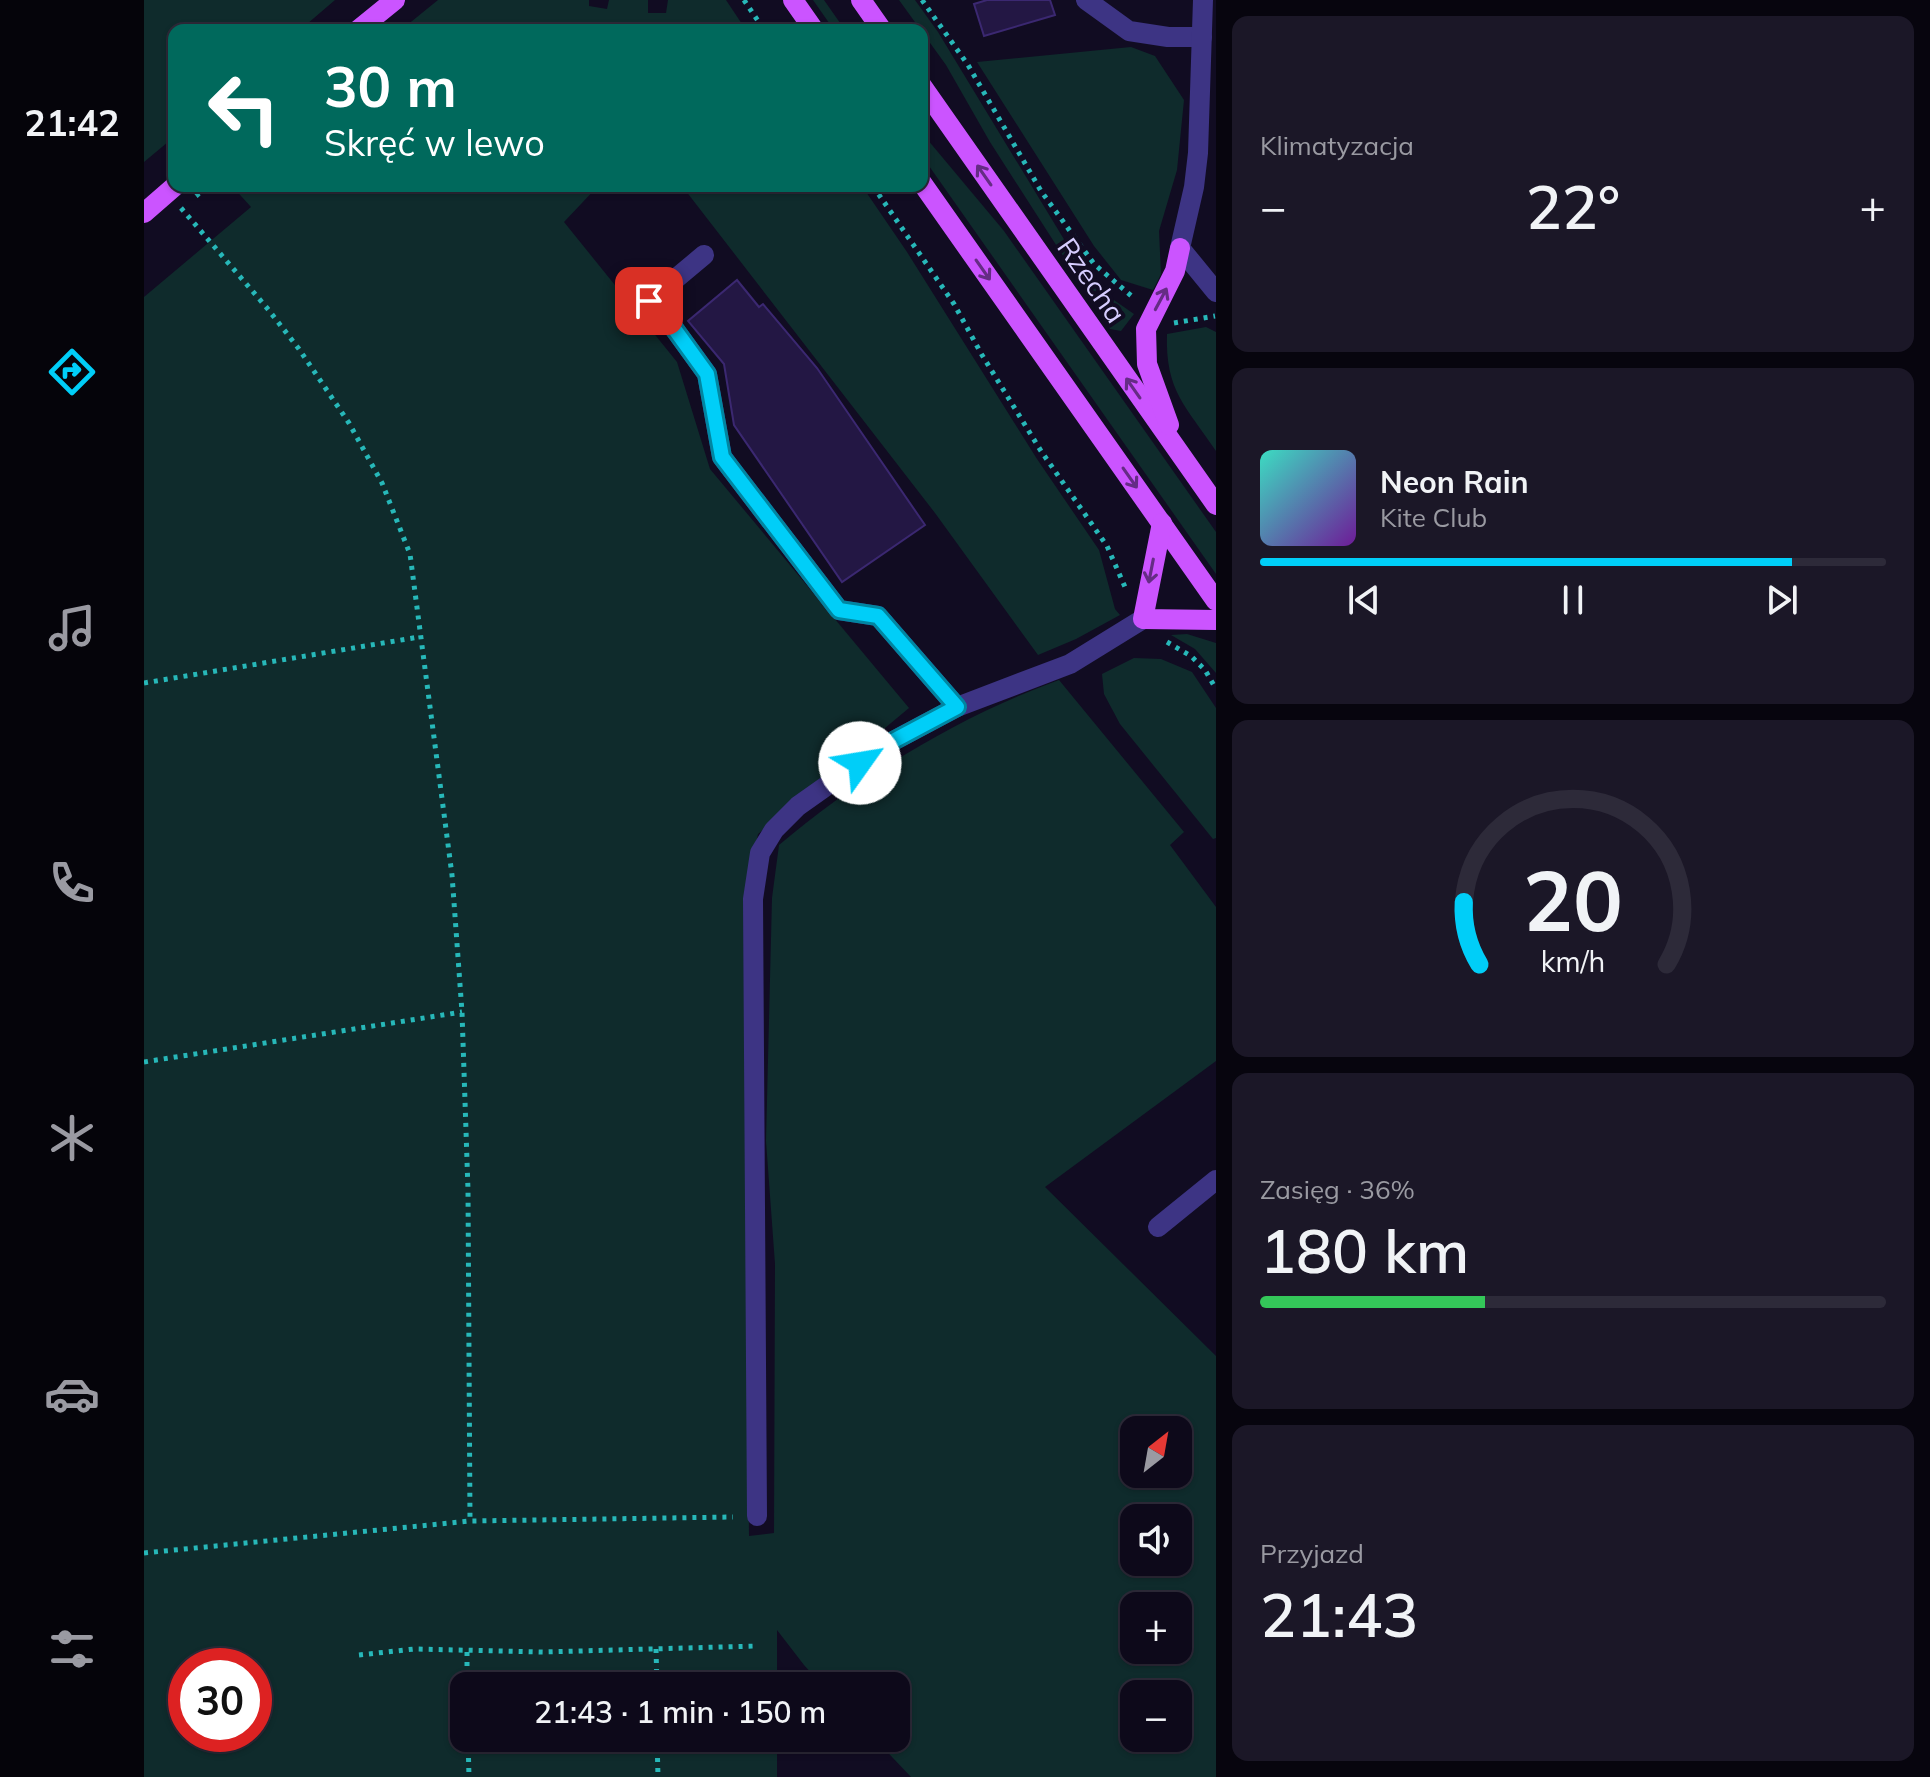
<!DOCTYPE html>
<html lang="pl">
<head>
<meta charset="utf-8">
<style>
	:root { --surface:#0d091a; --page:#1b1727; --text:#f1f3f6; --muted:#9a9aa2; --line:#2d2a39; --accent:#00cef8 }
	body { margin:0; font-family:Mulish,sans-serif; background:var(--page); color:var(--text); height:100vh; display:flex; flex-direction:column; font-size:30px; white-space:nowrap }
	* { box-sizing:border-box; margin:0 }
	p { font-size:26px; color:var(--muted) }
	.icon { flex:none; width:44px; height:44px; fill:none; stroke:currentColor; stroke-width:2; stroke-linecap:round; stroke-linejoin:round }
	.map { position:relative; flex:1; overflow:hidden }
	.panel { display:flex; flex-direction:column; gap:16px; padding:16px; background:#07050e; width:714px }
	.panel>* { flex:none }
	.guide { position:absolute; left:24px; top:24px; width:760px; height:168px; border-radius:16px; box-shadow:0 2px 6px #0004,0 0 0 2px var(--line); background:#00695c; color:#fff; overflow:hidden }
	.needle { width:52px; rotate:31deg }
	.controls { position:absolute; left:976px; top:1416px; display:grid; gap:16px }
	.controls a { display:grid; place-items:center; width:72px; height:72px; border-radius:16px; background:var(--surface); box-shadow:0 2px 6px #0004,0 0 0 2px var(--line); font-size:40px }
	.speed { position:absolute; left:24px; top:1648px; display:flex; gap:16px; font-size:40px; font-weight:700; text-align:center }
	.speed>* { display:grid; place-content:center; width:104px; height:104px; border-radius:50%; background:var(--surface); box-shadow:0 2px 6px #0004,0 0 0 2px var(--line); line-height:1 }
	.speed .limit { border:12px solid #d22; background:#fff; color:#111 }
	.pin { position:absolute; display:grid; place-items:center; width:68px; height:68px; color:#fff; margin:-34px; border-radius:16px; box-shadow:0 4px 12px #0006 }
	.me { position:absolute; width:88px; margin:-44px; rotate:58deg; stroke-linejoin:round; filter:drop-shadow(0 0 6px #0008) }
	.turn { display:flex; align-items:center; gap:28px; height:168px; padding:0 24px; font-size:36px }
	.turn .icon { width:104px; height:104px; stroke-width:2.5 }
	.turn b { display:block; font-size:56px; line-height:68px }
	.big { font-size:60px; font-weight:600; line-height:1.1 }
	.panel .widget { flex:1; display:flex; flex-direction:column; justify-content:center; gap:12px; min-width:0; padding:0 28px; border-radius:16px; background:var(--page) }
	.panel .dial { align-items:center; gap:0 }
	.dial svg { height:208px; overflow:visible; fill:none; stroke:var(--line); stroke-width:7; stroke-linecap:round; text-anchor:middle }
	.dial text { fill:var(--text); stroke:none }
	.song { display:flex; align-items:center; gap:24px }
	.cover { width:96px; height:96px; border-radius:12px; background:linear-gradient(135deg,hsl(170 70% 55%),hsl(280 70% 35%)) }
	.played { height:8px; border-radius:4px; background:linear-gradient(90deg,var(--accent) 85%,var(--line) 85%) }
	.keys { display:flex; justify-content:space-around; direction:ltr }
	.heat { display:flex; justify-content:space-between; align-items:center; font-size:44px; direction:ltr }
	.charge { height:12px; border-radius:6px; background:linear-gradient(90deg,#34c759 36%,var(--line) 0) }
	.trip { position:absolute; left:306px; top:1672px; width:460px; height:80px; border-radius:16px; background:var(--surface); box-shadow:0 2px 6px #0004,0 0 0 2px var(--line); font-weight:600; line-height:80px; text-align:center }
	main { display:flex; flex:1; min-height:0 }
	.tab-bar { display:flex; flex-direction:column; width:144px; justify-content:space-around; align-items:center; background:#05040a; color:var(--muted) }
	.tab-bar .icon { width:56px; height:56px }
	.tab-bar .selected { color:var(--accent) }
	.tab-bar b { font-size:36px; color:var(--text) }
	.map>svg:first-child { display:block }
</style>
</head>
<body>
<main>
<nav class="tab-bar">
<b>21:42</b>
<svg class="icon selected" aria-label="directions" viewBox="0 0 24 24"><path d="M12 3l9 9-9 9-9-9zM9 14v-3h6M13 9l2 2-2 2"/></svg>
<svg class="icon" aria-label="music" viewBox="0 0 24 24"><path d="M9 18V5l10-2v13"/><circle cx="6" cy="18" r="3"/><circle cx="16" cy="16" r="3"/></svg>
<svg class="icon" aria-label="phone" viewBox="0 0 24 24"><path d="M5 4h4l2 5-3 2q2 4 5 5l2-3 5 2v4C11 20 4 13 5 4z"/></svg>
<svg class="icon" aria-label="climate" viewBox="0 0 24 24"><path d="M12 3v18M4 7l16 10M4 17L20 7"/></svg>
<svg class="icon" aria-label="car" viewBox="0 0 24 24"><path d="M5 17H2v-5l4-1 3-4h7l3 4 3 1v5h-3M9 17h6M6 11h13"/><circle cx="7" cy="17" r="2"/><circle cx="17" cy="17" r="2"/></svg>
<svg class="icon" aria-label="filters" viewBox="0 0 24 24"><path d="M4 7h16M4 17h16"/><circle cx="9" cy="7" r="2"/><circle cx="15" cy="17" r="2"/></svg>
</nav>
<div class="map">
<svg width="1072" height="1777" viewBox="0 0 1072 1777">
	<rect width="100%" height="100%" fill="#110c22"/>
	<g fill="#0f2b2c" fill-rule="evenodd">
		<polygon points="0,0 191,0 156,30 30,30 30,137 0,162"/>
		<polygon points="294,0 445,0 445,6 463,9 465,0 504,0 504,13 522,13 524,0 582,0 602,30 257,30"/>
		<polygon points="669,0 680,0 701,30 690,30"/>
		<polygon points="755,0 771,0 794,32 921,241 967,298 990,314 977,331 966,329 846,142 802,65"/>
		<polygon points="987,47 1011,56 1040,100 1033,170 1015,231 1017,274 1009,290 977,280 950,246 833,62"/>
		<polygon points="778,133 860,231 1072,532 1072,574 778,156"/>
		<path d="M 88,186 L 454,186 L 420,222 L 533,362 L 566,469 L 765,708 L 614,834 L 600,900 L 605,1536 L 630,1533 L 631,1264 L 622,1141 L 628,898 L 635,845 C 717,776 815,716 915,680 L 1040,832 L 1026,845 L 1072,907 L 1072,1061 L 901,1187 L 1072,1356 L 1072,1777 L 767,1777 L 730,1738 L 752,1738 L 752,1686 L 679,1686 L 660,1665 L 633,1630 L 633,1686 L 320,1686 L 320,1738 L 633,1738 L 633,1777 L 0,1777 L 0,297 L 107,207 ZM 990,1430 L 1034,1430 L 1034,1474 L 990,1474 ZM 990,1518 L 1034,1518 L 1034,1562 L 990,1562 ZM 990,1606 L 1034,1606 L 1034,1650 L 990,1650 ZM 42,1666 L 110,1666 L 110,1734 L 42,1734 ZM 990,1694 L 1034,1694 L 1034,1738 L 990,1738 Z"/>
		<polygon points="538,186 718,186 763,252 893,459 955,550 971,609 976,615 932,639 894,655 791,513"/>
		<path d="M 1062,327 L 1072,332 L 1072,451 C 1042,406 1021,391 1023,334 Z"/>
		<polygon points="1043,634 1072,643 1072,673 1051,649 1027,635"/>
		<polygon points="990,658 1017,659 1048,672 1072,708 1072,838 1069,839 976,724 960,694 958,674"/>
	</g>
	<g fill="#231744" stroke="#3b2871" stroke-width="2">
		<polygon points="843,0 906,0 911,15 840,36 830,4"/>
		<polygon points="593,280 615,307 619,304 673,368 781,525 698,582 590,425 580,364 544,321"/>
	</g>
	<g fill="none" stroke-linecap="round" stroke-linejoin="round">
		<g stroke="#27b8b9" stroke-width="5" stroke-dasharray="4 6" stroke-linecap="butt">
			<polyline points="600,0 620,30"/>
			<polyline points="778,0 824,65 897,191 950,264 991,299"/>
			<polyline points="729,186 810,304 838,355 897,451 963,546 981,587"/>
			<polyline points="52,196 64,186"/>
			<polyline points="37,208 123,308 155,349 205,423 238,483 266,554 308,875 318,1012 324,1190 326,1521"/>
			<polyline points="1030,323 1071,316"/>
			<polyline points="1023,642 1047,656 1061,670 1072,689"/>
			<polyline points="0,683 275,637"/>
			<polyline points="0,1062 318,1012"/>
			<polyline points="0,1553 326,1521 589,1517"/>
			<polyline points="512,1649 513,1686"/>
			<polyline points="323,1652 323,1686"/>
			<polyline points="215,1655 270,1649 399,1652 613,1646"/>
			<polyline points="324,1738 325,1777"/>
			<polyline points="513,1738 514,1777"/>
		</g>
		<g stroke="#3d3484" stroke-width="20">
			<polyline points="942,0 985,31 1024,37 1058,37"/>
			<polyline points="1059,0 1054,153 1050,187 1036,248 1072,292"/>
			<polyline points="560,255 505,301 529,327 563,374 578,457 695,610 734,616 813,707"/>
			<polyline points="1014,1227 1072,1180"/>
			<polyline points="613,1516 609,899 616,853 630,830 654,806 736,748 813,707 926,664 999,619"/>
		</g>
		<g stroke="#cb54ff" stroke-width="20">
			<polyline points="649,0 670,30"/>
			<polyline points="717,0 738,30"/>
			<polyline points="214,30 251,0"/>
			<polyline points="778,86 1072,505"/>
			<polyline points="778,183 1072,601"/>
			<polyline points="0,213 31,186"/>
			<polyline points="1025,425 1003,364 1002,329 1031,271 1036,248"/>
			<polyline points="1018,523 999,619 1072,620"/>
		</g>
	</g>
	<defs><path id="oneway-shaft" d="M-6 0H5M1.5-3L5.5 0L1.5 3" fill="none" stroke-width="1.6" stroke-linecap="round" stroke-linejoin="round" transform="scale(2)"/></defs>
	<g stroke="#652c85">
		<use href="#oneway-shaft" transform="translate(840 175) rotate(-125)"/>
		<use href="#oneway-shaft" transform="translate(839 270) rotate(55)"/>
		<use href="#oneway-shaft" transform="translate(1017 299) rotate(-62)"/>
		<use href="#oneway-shaft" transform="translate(989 388) rotate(-125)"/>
		<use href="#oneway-shaft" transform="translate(986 478) rotate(55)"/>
		<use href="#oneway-shaft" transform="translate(1007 571) rotate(101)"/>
	</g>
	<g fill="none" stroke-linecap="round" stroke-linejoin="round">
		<defs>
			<polyline id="route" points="505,301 529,327 563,374 578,457 695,610 734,616 813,707 736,748 716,763"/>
		</defs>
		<use href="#route" stroke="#0086a1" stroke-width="20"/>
		<use href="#route" stroke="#00cef8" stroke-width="14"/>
	</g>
	<g text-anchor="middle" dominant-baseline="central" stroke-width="8" stroke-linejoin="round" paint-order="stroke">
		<g font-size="28" fill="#d6cdff" stroke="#110c22">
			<text transform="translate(948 280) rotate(55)">Rzecha</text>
		</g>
	</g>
</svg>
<div class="controls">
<a><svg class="needle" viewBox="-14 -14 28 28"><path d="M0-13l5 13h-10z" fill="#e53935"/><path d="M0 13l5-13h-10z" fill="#9a9aa2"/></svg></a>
<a><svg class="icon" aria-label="sound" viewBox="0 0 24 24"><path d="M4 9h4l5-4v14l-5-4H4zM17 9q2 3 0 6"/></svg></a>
<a>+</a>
<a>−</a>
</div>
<div class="speed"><div class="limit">30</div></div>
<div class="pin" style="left:505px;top:301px;background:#d93025"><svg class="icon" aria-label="arrive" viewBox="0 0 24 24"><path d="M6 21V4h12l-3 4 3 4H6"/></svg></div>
<svg class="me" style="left:716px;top:763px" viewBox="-20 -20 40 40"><circle r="19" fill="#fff"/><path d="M0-13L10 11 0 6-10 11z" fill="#00cef8"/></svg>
<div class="trip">21:43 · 1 min · 150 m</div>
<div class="guide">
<div class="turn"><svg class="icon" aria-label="left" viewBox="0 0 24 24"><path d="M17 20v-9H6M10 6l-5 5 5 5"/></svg><div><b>30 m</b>Skręć w lewo</div></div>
</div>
</div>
<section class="panel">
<div class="widget"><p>Klimatyzacja</p>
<div class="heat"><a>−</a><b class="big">22°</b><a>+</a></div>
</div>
<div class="widget">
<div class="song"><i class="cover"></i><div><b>Neon Rain</b><p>Kite Club</p></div></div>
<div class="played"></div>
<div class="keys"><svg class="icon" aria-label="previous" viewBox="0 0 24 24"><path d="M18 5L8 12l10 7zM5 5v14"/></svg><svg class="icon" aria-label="pause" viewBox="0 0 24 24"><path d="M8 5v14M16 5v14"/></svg><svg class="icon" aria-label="next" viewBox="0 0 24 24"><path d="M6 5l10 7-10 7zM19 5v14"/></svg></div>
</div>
<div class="widget dial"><svg viewBox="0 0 100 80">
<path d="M14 69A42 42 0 1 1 86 69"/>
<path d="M14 69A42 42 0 0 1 8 45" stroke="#00cef8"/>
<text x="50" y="56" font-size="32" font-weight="700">20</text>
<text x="50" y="72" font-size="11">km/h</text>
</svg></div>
<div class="widget"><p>Zasięg · 36%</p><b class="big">180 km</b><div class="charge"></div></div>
<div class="widget"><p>Przyjazd</p><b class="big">21:43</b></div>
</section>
</main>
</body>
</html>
